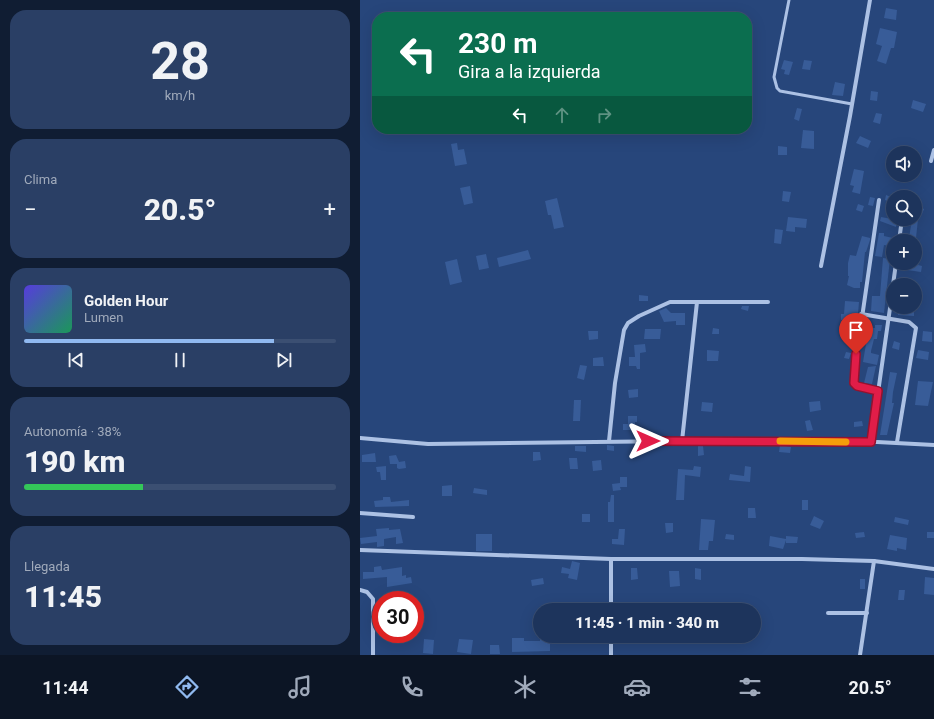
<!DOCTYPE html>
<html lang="es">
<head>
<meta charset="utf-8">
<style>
	:root { --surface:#1d345c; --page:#2a3f65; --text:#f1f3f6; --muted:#a0aabb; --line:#3b4f72; --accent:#90b9f0 }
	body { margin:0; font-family:Roboto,sans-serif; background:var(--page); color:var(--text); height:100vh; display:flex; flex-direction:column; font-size:15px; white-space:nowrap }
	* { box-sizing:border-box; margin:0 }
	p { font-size:13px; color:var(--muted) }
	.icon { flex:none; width:22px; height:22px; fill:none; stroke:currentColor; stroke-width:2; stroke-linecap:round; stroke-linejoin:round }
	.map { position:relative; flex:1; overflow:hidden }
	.side { display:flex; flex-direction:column; gap:10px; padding:10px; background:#101d33; width:360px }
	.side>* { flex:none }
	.hud { position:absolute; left:12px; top:12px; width:380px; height:122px; border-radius:16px; box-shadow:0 4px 16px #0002,0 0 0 1px var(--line); background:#0b6e4f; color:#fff; overflow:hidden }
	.tools { position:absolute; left:526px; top:146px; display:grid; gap:8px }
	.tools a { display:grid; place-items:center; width:36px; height:36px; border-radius:50%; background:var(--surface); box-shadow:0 4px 16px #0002,0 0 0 1px var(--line); font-size:20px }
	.speed { position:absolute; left:12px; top:591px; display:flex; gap:8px; font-size:20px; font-weight:700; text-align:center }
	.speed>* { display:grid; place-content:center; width:52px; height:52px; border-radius:50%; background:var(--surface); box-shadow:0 4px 16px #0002,0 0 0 1px var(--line); line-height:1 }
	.speed .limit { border:6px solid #d22; background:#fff; color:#111 }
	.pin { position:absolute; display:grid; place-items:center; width:34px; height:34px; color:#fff; margin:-41px -17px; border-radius:50% 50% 50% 0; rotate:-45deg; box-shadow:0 0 4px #0007 }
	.pin .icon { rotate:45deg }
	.me { position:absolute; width:44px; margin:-22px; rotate:90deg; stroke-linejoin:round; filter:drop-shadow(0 0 3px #0008) }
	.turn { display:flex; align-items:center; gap:14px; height:84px; padding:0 20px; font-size:18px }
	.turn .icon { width:52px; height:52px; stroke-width:2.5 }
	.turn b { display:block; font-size:28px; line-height:34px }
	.lanes { display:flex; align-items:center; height:38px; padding:0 20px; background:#0003; justify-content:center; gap:20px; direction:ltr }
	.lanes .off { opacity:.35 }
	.big { font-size:30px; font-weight:800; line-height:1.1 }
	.side .tile { flex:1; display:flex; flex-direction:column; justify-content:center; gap:6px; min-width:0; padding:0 14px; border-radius:16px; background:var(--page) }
	.side .dial { align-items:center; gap:0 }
	.dial b { font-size:52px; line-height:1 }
	.song { display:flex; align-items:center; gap:12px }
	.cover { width:48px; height:48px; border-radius:6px; background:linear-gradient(135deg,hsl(250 70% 55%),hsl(150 70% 35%)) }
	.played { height:4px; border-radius:2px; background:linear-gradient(90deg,var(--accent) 80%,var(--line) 80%) }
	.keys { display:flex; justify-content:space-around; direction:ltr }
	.heat { display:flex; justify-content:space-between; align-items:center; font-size:22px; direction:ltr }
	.charge { height:6px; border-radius:3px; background:linear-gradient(90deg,#34c759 38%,var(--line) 0) }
	.trip { position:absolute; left:173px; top:603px; width:228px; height:40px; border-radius:20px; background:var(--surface); box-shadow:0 4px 16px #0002,0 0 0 1px var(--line); font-weight:800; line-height:40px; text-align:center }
	.menu { display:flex; height:64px; justify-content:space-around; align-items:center; background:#0c1525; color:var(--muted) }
	.menu .icon { width:28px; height:28px }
	.menu .active { color:var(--accent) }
	.menu b { font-size:18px; color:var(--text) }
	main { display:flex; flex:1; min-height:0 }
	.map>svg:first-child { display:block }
</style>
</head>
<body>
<main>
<section class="side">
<div class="tile dial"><b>28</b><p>km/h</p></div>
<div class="tile"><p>Clima</p>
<div class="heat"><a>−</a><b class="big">20.5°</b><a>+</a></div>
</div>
<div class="tile">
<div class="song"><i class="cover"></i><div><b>Golden Hour</b><p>Lumen</p></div></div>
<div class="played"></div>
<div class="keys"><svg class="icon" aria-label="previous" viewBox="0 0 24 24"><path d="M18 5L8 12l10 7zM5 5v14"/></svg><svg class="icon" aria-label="pause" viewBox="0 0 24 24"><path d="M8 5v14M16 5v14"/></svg><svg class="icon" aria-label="next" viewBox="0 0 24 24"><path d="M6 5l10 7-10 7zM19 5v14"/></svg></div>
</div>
<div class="tile"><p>Autonomía · 38%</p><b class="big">190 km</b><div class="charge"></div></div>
<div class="tile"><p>Llegada</p><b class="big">11:45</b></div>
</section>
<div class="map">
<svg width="574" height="655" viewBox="0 0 574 655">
	<rect width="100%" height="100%" fill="#27467b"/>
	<g fill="#385c98">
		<polygon points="526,8 537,10 536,20 524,18"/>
		<polygon points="520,28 537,32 534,48 531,48 526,64 517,61 522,46 516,44"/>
		<polygon points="424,60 433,62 429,75 424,74 425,70 421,69"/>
		<polygon points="444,60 452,61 450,70 442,69"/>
		<polygon points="475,82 485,84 483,96 472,95"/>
		<polygon points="511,91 518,92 517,101 510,100"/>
		<polygon points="553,100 566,104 563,112 551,108"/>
		<polygon points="437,108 442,109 439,121 434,119"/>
		<polygon points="516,113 522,114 520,124 513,122"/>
		<polygon points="443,130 454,131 454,149 441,148"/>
		<polygon points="500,136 511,141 508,148 496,143"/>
		<polygon points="97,143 98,150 104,149 107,164 95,166 91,144"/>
		<polygon points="418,146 427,147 427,155 418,155"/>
		<polygon points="494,169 504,171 500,194 492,192 494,186 490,185"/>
		<polygon points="110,186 113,203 104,205 100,188"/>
		<polygon points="423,191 431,192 429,202 422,201"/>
		<polygon points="526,195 533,198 533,203 525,200"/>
		<polygon points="510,197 515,198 513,206 508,205"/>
		<polygon points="197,198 204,227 194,229 191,215 188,215 185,201"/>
		<polygon points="498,204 504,206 502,212 496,210"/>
		<polygon points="555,205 564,209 562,214 555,211"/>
		<polygon points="428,217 447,219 446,228 435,227 435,232 426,231"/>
		<polygon points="521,217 537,220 536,227 520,221"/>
		<polygon points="552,219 558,219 556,238 549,238"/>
		<polygon points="415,229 423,230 421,244 414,243"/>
		<polygon points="519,233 524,233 524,236 533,238 531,246 524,245 522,257 515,256"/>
		<polygon points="502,236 510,238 510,240 506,252 505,252 502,282 500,282 500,288 494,288 487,285 489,276 488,276 488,263 490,255 496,256"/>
		<polygon points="168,250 171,259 139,267 137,258"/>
		<polygon points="126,254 129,268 119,270 116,256"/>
		<polygon points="523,258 530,259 524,313 511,311 512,296 520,296"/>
		<polygon points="97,259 102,282 90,285 85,262"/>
		<polygon points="541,263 559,263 558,265 562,266 561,272 540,269"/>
		<rect x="542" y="280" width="6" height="5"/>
		<polygon points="279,295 288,296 288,301 279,301"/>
		<polygon points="485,301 499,302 496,338 488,337 488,326 483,326 483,320 481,320 481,314 484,314"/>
		<polygon points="382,306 389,306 388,311 381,309"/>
		<polygon points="306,308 311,313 325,313 325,325 316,325 316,321 304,322 299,311"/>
		<polygon points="538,308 551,309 550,310 554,311 554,316 538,315"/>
		<polygon points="515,325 522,325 521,331 518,331 517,339 514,339 511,351 511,353 519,355 517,365 503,362 507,338 503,338 504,328 515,328"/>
		<polygon points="353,328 359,329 359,334 352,334"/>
		<polygon points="285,329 301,329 300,339 284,339"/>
		<polygon points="228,331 238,331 238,339 229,340"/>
		<polygon points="563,331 572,332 572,342 562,341"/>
		<polygon points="534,341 540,343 539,350 532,348"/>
		<polygon points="285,344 286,352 280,353 280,369 277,369 276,366 269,366 269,357 275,357 274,345"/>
		<polygon points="347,350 359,351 358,361 347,361"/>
		<polygon points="558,350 569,352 568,360 556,358"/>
		<polygon points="486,352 491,353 489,359 484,358"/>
		<polygon points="243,357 244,366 233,366 233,358"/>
		<polygon points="220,365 227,366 224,380 217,378"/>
		<polygon points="516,366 512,384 504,383 508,367"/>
		<polygon points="530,372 537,373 533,392 532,403 534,403 527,435 520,435"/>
		<polygon points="558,381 573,382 568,406 555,405"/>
		<polygon points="278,389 278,397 269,398 268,390"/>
		<polygon points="214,400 221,400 220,421 213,421"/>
		<polygon points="460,401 461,410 450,412 449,402"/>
		<polygon points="342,402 353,403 352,412 341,411"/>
		<polygon points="268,416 277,416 277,422 275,422 275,430 263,430 263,424 268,424"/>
		<polygon points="450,420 453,430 447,431 445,421"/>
		<polygon points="502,421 503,426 494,427 494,422"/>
		<polygon points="247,445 254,446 254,451 247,450"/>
		<polygon points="420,445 431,447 430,453 419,452"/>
		<polygon points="215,446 226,446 226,452 215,451"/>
		<polygon points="338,446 343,446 344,455 338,456"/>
		<polygon points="173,452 180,452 181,460 173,461"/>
		<polygon points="15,453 16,462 2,462 2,455"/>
		<polygon points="36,455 39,462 45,461 46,468 39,469 37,468 37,464 30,464 29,456"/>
		<polygon points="209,458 217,458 218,469 210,469"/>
		<polygon points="241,460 242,470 233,471 232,461"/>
		<polygon points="26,466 26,480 21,480 20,472 17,472 16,467"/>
		<polygon points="334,466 341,467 340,477 325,475 324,500 316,500 318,469 333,470"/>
		<polygon points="385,466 391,467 390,482 369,480 370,474 384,476"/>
		<polygon points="260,477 267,477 267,487 260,487 261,490 253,491 252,484 260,483"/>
		<polygon points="92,485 92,496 82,496 82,486"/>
		<polygon points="114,488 127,490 127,495 113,493"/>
		<polygon points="251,495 254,495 254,522 248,522 248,502 250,502"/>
		<polygon points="23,497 30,497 31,502 49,500 49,506 15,507 14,501 23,500"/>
		<rect x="442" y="500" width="6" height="10"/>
		<polygon points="388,508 395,508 396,518 388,518"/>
		<rect x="222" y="514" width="8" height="8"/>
		<polygon points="454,516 464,521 460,529 450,525"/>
		<polygon points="535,517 549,520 548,525 534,522"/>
		<polygon points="341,519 355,520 353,541 349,541 348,550 339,550"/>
		<polygon points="305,523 313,523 313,532 306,533"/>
		<polygon points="29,528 29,530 40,529 43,543 36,544 36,537 24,539 24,546 17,547 17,542 1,544 0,538 17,536 16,529"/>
		<polygon points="259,529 265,529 264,545 252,544 252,539 258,539"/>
		<polygon points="504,532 505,537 496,538 495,533"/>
		<rect x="567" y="532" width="7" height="6"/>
		<rect x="116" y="534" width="16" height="17"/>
		<polygon points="366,534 374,535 374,540 365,539"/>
		<polygon points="530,535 547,538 546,550 537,548 537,551 527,549"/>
		<polygon points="410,536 426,539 426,536 438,537 437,543 426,543 426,540 423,549 409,546"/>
		<polygon points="212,561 220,563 217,580 208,578 209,574 201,573 202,567 210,569"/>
		<polygon points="21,566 22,570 42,567 42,576 46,575 46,578 51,577 52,583 27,587 27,577 3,579 3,572 14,572 14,567"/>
		<polygon points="271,568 277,568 278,579 271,580"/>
		<polygon points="335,568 341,569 341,580 335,579"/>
		<polygon points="309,571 319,571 320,586 310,587"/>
		<polygon points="565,577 574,578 574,595 564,594"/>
		<polygon points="183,578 184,584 172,586 171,580"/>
		<rect x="500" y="579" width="5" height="10"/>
		<polygon points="539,590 545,590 544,600 538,600"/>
		<rect x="55" y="610" width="8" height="8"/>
		<polygon points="152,638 164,638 164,641 180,641 180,639 190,639 190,651 152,652"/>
		<polygon points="64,639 74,640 73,654 63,653"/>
		<polygon points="99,639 113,640 111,654 97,652"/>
		<polygon points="130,645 139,645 140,654 130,654"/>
	</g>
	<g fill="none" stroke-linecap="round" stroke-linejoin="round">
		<polyline stroke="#acc1e4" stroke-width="3" points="429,0 414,77 417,88 420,91 492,104"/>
		<g stroke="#acc1e4" stroke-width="4">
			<polyline points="571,161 574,150"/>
			<polyline points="539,241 542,219"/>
			<polyline points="461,266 490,116 510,0"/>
			<polyline points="533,285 536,263"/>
			<polyline points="501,314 549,322 556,328 537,442"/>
			<polyline points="518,391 497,387 493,380 519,200"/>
			<polyline points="0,438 68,444 322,441 517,442 574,445"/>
			<polyline points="249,441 255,383 264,330 268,323 279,316 310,302 408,302"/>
			<polyline points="322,441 337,302"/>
			<polyline points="511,442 533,287"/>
			<polyline points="0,513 53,517"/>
			<polyline points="0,550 251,559 442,559 514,561 574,569"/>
			<polyline points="0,590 7,592 13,599 13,655"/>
			<polyline points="251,610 251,559"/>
			<polyline points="468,613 507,613"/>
			<polyline points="251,655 251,636"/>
			<polyline points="500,655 514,561"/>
		</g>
	</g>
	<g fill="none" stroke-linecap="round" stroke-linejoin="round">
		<defs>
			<polyline id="route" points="288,441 511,442 518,391 497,386 494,383 496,354"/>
		</defs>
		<use href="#route" stroke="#92132f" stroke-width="10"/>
		<use href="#route" stroke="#e11d48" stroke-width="7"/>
		<polyline stroke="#f59e0b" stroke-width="7" points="420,441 486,442"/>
	</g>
</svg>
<div class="tools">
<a><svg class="icon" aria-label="sound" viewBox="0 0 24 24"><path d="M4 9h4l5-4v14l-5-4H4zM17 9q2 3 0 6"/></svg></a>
<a><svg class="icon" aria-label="search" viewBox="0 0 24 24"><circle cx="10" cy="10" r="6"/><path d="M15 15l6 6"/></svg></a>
<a>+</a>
<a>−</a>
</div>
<div class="speed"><div class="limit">30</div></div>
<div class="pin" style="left:496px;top:354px;background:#d93025"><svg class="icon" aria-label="arrive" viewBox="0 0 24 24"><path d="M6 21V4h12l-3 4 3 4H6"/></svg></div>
<svg class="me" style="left:288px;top:441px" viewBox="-20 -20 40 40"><path d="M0-17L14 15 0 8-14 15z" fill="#e11d48" stroke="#fff" stroke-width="4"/></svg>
<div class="trip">11:45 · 1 min · 340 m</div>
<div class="hud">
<div class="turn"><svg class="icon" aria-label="left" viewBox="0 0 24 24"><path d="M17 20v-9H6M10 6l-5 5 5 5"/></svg><div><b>230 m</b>Gira a la izquierda</div></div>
<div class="lanes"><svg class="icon" aria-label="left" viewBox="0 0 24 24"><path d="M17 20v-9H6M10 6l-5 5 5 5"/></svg><svg class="icon off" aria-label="ahead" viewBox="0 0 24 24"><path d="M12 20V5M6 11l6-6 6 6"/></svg><svg class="icon off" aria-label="right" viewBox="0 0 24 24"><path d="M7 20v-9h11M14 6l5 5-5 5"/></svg></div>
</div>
</div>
</main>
<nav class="menu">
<b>11:44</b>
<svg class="icon active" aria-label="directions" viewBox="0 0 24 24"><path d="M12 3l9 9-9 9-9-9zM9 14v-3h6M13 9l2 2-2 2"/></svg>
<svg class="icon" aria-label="music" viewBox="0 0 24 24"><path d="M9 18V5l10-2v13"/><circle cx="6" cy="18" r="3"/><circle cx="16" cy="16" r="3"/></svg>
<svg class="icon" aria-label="phone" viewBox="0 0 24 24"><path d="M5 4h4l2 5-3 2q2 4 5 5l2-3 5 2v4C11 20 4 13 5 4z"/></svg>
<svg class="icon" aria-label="climate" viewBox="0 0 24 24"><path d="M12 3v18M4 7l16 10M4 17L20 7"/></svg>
<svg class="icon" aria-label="car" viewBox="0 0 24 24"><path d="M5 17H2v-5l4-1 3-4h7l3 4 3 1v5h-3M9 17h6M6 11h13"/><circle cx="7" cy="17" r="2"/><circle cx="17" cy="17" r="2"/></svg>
<svg class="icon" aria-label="filters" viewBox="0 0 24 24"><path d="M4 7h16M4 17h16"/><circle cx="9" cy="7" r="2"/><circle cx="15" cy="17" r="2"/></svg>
<b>20.5°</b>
</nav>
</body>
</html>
